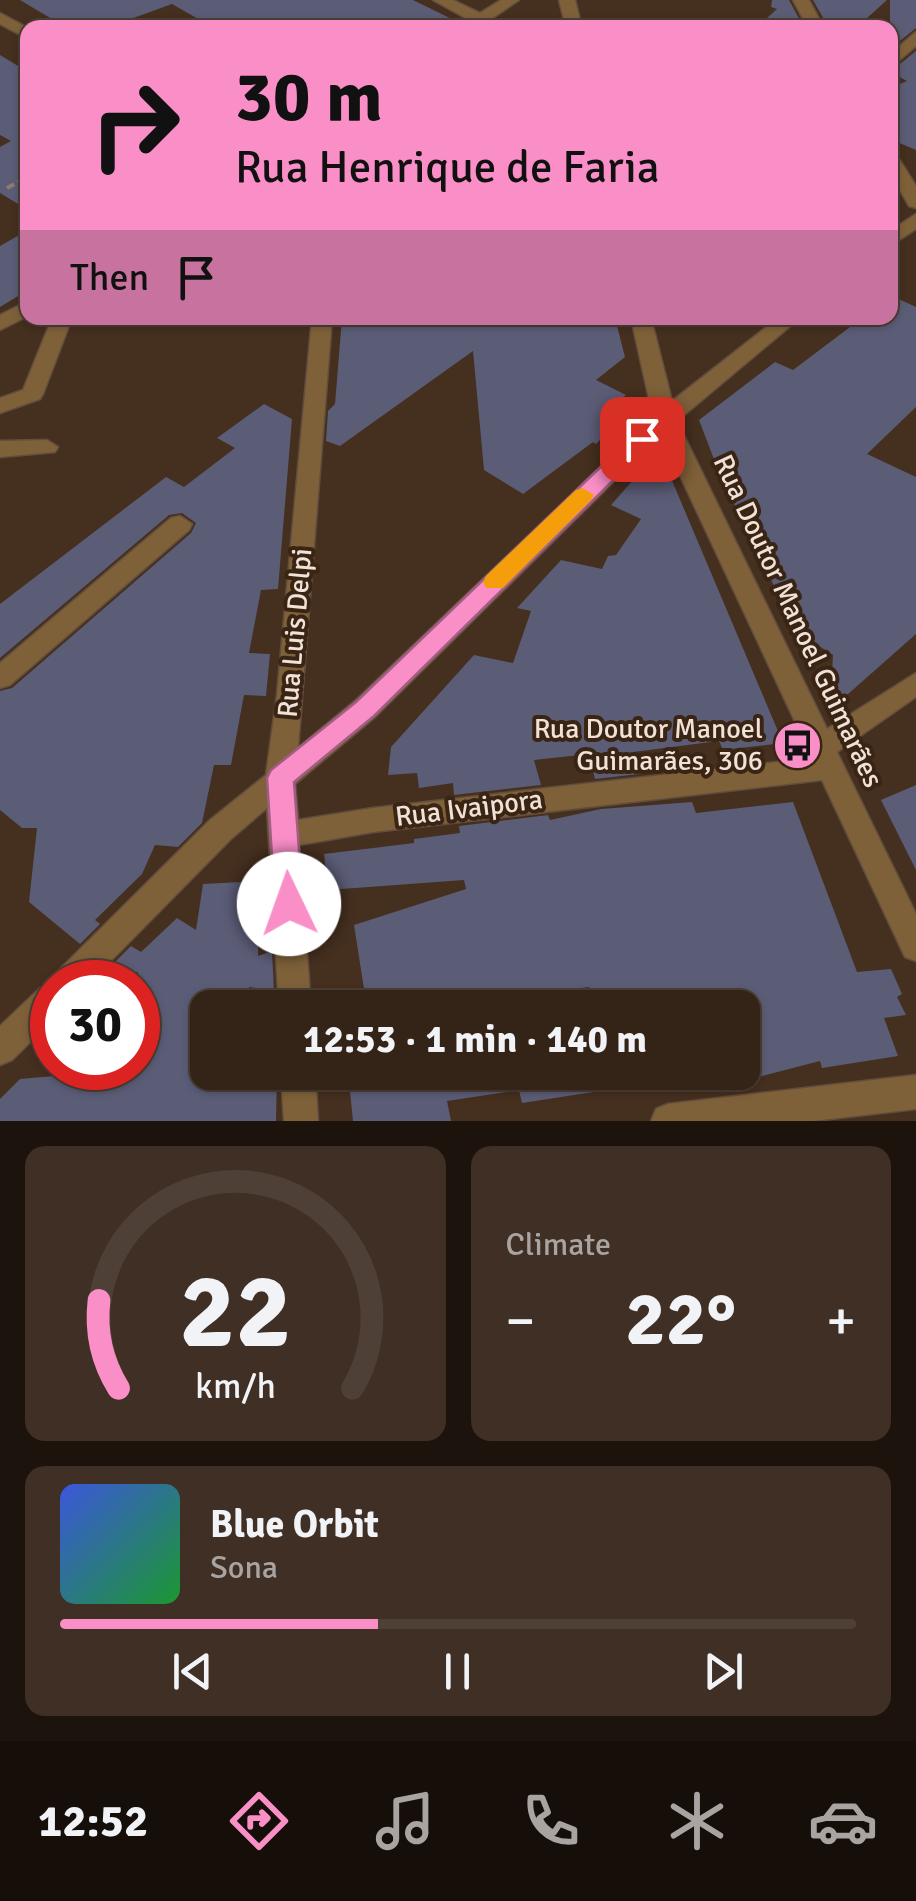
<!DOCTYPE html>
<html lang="en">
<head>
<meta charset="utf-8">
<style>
	:root { --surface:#342317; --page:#3f2f24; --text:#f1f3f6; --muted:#a9a4a1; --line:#4e4036; --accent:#fa8fc8 }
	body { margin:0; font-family:Signika,sans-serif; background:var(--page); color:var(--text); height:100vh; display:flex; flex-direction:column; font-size:38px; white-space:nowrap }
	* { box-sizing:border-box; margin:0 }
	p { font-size:32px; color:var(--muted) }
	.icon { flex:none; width:55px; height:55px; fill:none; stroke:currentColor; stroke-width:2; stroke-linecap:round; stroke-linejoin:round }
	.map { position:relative; height:1121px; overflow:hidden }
	.panel { display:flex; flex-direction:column; gap:25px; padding:25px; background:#1d130d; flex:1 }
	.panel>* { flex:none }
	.banner { position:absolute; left:20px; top:20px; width:878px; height:305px; border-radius:20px; box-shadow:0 2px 8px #0004,0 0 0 2px var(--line); background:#fa8fc8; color:#111; overflow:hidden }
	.speed { position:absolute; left:30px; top:960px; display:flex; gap:20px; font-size:50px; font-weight:700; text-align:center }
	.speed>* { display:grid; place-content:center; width:130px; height:130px; border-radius:50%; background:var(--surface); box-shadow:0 2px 8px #0004,0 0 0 2px var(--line); line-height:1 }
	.speed .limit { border:15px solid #d22; background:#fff; color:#111 }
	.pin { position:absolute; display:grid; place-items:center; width:85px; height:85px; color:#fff; margin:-42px; border-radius:20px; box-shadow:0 5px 15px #0006 }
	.me { position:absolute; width:110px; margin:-55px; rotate:357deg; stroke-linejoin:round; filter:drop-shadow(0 0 8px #0008) }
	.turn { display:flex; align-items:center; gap:35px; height:210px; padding:0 50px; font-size:45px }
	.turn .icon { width:130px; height:130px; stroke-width:2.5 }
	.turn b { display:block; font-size:70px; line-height:85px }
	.then { display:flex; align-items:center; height:95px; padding:0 50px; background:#0003; gap:20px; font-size:38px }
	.big { font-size:75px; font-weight:800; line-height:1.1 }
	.panel .card { flex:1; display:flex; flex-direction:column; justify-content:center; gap:15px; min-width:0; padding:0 35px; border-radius:20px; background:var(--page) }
	.panel .dial { align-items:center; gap:0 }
	.dial svg { height:260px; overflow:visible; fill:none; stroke:var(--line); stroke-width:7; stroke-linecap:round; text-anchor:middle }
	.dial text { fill:var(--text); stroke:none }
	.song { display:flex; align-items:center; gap:30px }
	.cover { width:120px; height:120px; border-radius:15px; background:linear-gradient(135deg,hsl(230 70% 55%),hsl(130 70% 35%)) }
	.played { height:10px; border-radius:5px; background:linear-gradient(90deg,var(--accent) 40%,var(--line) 40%) }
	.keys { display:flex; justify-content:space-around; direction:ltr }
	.heat { display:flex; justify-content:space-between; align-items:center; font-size:55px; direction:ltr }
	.panel .tiles { flex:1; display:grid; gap:25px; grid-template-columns:1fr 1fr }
	.card:last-child { grid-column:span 2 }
	.trip { position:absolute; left:190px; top:990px; width:570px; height:100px; border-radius:20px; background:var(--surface); box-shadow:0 2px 8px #0004,0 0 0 2px var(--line); font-weight:800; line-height:100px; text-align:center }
	.menu { display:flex; height:160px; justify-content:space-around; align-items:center; background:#150e09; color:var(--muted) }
	.menu .icon { width:70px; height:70px }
	.menu .selected { color:var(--accent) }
	.menu b { font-size:45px; color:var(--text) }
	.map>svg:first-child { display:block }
</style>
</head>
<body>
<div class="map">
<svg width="916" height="1121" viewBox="0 0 916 1121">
	<rect width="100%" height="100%" fill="#452f1f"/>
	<g fill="#5b5c76">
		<polygon points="20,0 413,0 460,23 456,28 214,28 172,4 106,28 67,28"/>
		<polygon points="772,0 789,0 802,24 797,28 756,28 777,9 771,7"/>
		<polygon points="813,0 887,0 856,28 826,23"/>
		<polygon points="890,0 916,0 916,28 890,49"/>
		<polygon points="916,51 916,150 890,139 890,88 907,81 890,72"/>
		<polygon points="0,55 28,72 28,210 0,193 0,147 11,141 0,135"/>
		<polygon points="28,230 28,290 0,307 0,246"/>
		<polygon points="890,295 916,307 916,407 867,454 916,477 916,634 830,710 833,655 796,631 720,475 699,420 775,362 793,370 862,318 890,318"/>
		<polygon points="342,318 615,318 625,357 596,380 626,395 613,405 626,413 596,444 593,442 523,494 484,470 473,351 340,446 326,441 328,411 335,404"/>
		<polygon points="264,404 292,419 278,589 261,590 249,653 270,654 266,696 244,695 231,765 214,765 202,823 178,847 155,845 142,874 95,920 100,924 80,944 29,902 37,828 22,828 0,810 0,691 12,688 191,533 196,523 182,513 169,515 0,658 0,604 166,477 184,487 235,448 217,438"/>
		<polygon points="650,461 665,464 783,743 723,750 719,741 633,752 639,774 595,779 589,754 534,760 541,785 454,795 453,783 419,788 417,773 388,775 391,747 474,655 513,663 531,611 517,608 561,560 602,569 608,556 616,555 641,519 611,505"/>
		<polygon points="916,785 916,870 881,800"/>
		<polygon points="692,802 696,813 793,802 857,972 891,969 902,994 897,997 906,1015 884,1018 898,1056 822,1068 820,1061 754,1078 752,1072 742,1073 742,1008 594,1008 589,987 522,996 525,1008 367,1008 354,925 466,889 464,880 328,890 324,854 414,843 414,839 460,833 459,826 548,815 550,820 601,809"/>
		<polygon points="260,881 258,956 272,951 274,991 249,987 250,1008 208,1008 208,1072 277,1072 276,1121 0,1121 0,1099 20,1079 88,1073 82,1068 138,1068 138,972 116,973 109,968 131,946 141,952 177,918 196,930 203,884"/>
		<polygon points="348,1072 619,1072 620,1088 522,1103 519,1090 447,1101 451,1121 353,1121"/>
	</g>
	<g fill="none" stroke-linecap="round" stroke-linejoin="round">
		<defs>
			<g id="minor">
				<polygon points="433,0 453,0 480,13 501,0 519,0 478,28 460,28 469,20"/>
				<polygon points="559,0 575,0 582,28 566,28"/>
				<polygon points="793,0 809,0 824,28 808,28"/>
				<polygon points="0,13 28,28 28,39 0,24"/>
				<polygon points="916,32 916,46 890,68 890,54"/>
				<polygon points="890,153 896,154 916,186 916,208 909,206 890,173"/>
				<polygon points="916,214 916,229 890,246 890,231"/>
				<polygon points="28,301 28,316 0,330 0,315"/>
				<polygon points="52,318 72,318 43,394 40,399 0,413 0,398 23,390"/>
				<path d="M 312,318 L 332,318 L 298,748 L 355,701 L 653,417 L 631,318 L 651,318 L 672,401 L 778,318 L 800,318 L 677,421 L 827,729 L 916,673 L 916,697 L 837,752 L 916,914 L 916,961 L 905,957 L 822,780 L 373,832 L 299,845 L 311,1008 L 279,1008 L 267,808 L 232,838 L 90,982 L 53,982 L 58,971 L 210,820 L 266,775 L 277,695 ZM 661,435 L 812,758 L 373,808 L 298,820 L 295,784 L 375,717 Z"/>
				<polygon points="47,440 58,447 55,452 0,457 0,441"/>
				<polygon points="180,516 192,524 189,530 10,685 0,688 0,663 171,518"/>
				<polygon points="52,984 52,1021 12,1060 0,1065 0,1026 40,988"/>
				<polygon points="281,1072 315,1072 318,1121 284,1121"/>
				<polygon points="916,1075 916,1109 813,1121 651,1121 656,1109 668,1104"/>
			</g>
		</defs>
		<use href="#minor" stroke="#614c3d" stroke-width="3"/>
		<polyline stroke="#8e7b6d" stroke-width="4" stroke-dasharray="8 4" stroke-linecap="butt" points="7,188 28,177"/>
		<use href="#minor" fill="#7e6139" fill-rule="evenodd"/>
	</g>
	<polygon fill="#fa8fc8" stroke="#a25d82" stroke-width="2.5" points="642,433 653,439 650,444 374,716 294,782 303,904 299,913 289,916 279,913 275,904 267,778 271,770 356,702 635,434"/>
	<polygon fill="#f59e0b" points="583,488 594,495 591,500 503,588 486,588 483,582 486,576 576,490"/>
	<defs>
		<symbol id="bus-disc" viewBox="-11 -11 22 22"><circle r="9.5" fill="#fa8fc8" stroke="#3a2515"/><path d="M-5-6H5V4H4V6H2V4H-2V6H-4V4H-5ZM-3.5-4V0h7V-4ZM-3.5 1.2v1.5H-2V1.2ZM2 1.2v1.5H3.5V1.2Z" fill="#111"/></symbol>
	</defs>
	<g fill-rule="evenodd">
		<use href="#bus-disc" x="770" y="718" width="55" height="55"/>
	</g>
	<g text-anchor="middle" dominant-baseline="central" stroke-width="8" stroke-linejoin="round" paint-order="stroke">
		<g font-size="28" fill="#f1e2d8" stroke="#3a2515">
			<text transform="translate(798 621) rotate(65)">Rua Doutor Manoel Guimarães</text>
			<text transform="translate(295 633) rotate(-85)">Rua Luis Delpi</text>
			<text transform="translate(469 808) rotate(-7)">Rua Ivaipora</text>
		</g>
		<g font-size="28" fill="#f1e2d8" stroke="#3a2515" text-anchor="end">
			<text x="763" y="729">Rua Doutor Manoel<tspan x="763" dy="32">Guimarães, 306</tspan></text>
		</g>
	</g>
</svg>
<div class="speed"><div class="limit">30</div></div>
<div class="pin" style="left:642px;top:439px;background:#d93025"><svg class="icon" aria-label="arrive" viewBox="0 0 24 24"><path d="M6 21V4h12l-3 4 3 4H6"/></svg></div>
<svg class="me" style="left:289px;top:904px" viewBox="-20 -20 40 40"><circle r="19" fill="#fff"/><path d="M0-13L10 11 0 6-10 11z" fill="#fa8fc8"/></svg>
<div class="trip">12:53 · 1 min · 140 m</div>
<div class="banner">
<div class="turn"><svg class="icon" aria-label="right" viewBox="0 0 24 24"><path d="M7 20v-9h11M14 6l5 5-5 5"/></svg><div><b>30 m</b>Rua Henrique de Faria</div></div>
<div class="then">Then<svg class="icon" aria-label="arrive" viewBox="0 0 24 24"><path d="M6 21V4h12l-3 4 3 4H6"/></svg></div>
</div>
</div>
<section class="panel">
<div class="tiles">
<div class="card dial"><svg viewBox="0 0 100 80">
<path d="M14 69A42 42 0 1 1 86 69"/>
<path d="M14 69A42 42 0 0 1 8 42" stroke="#fa8fc8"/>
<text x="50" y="56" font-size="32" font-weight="700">22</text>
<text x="50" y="72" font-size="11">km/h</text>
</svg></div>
<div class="card"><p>Climate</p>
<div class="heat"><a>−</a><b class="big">22°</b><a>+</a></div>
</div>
<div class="card">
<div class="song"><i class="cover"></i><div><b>Blue Orbit</b><p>Sona</p></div></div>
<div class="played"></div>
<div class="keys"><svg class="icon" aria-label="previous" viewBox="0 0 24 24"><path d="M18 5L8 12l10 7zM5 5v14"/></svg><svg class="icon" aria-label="pause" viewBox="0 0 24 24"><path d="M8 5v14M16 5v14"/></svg><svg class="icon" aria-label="next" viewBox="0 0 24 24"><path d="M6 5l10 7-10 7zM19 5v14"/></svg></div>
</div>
</div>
</section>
<nav class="menu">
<b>12:52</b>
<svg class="icon selected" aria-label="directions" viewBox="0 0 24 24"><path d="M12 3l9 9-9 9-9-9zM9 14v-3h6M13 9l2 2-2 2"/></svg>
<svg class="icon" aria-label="music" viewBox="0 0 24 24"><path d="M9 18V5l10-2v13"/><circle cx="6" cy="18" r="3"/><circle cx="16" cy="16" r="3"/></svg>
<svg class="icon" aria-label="phone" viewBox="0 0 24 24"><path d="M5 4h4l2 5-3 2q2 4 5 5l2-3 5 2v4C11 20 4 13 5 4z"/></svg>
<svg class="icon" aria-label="climate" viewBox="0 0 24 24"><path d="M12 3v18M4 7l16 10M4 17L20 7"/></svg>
<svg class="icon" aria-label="car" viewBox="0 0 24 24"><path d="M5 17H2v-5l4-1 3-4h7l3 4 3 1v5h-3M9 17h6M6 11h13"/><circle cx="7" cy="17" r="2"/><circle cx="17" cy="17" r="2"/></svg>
</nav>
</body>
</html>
